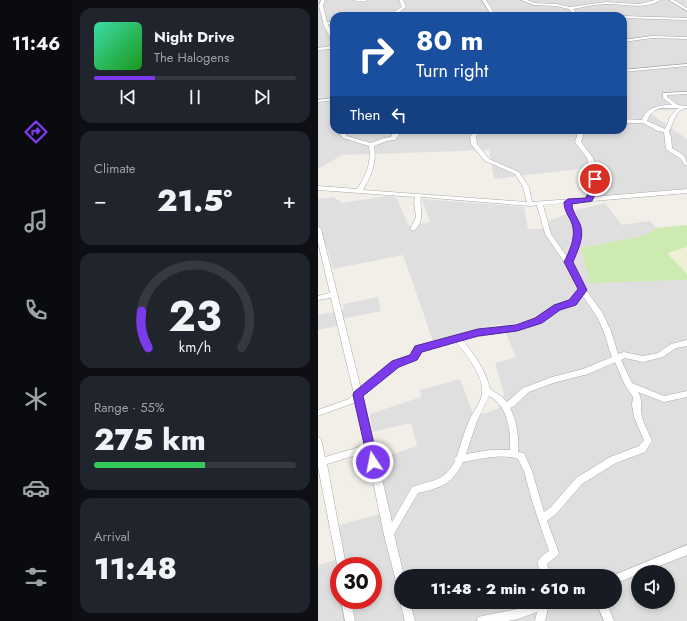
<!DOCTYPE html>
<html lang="en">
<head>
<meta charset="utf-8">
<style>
	:root { --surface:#171b24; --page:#20242c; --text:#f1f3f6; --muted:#9ea1a6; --line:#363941; --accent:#7c3aed }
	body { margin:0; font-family:Jost,sans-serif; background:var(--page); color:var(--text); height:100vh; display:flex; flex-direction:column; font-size:15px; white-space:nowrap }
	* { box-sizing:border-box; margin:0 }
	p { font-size:13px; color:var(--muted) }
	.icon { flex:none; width:22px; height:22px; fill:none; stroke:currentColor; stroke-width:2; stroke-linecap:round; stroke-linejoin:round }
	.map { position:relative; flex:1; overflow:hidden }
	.panel { display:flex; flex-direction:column; gap:8px; padding:8px; background:#0d0f14; width:246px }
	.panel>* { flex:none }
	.top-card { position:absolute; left:12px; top:12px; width:297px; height:122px; border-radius:12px; box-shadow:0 2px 6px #0003; background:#1a4fa0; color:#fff; overflow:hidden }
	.fabs { position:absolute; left:313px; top:565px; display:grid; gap:8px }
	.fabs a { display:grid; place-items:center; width:44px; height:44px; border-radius:50%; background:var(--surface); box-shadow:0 2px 6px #0003; font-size:20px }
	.speed { position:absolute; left:12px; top:557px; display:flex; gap:8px; font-size:20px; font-weight:700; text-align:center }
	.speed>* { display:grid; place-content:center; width:52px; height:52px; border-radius:50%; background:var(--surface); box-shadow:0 2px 6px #0003; line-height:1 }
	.speed .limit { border:6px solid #d22; background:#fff; color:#111 }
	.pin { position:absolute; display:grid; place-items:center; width:34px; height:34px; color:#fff; margin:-17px; border:2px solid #fff; border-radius:50%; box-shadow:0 1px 4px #0007 }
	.me { position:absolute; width:44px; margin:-22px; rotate:349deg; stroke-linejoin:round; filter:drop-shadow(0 0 3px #0008) }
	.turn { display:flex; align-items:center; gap:14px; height:84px; padding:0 20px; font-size:18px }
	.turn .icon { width:52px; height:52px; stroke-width:2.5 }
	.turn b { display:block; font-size:28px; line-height:34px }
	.then { display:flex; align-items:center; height:38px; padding:0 20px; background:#0003; gap:8px; font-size:15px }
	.big { font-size:30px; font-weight:800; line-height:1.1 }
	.panel .card { flex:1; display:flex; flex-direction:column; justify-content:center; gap:6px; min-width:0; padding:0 14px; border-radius:12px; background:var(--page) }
	.panel .dial { align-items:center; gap:0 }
	.dial svg { height:104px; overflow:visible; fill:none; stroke:var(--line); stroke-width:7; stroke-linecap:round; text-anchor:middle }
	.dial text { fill:var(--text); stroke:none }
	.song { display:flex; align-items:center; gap:12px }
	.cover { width:48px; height:48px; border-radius:6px; background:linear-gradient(135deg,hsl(160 70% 55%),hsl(120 70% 35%)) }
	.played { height:4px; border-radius:2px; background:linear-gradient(90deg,var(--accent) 30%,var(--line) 30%) }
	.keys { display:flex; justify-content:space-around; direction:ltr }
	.heat { display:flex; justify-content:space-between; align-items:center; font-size:22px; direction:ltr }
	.charge { height:6px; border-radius:3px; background:linear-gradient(90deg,#34c759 55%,var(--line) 0) }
	.trip { position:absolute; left:76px; top:569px; width:228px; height:40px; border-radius:20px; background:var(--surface); box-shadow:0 2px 6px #0003; font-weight:800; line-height:40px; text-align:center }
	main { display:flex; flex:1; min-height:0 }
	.menu { display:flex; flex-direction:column; width:72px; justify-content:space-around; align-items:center; background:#090b0e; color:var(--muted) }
	.menu .icon { width:28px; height:28px }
	.menu .selected { color:var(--accent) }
	.menu b { font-size:18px; color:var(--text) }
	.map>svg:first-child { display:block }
</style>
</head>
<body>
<main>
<nav class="menu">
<b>11:46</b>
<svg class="icon selected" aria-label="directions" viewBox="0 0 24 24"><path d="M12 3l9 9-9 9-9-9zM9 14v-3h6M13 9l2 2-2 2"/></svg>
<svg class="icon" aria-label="music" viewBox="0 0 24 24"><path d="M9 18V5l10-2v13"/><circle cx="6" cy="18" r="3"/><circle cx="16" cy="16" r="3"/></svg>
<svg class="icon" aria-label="phone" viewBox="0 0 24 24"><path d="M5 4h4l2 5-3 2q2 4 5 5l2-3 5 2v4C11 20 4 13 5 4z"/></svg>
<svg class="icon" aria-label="climate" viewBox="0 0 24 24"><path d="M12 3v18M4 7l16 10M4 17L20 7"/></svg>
<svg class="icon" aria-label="car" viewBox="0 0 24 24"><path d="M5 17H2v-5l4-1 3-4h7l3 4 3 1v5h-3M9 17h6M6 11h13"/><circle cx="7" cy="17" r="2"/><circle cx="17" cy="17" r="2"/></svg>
<svg class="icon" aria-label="filters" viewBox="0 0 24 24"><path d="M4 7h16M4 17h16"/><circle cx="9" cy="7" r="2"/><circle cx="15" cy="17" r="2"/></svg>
</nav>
<section class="panel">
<div class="card">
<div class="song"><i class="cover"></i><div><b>Night Drive</b><p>The Halogens</p></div></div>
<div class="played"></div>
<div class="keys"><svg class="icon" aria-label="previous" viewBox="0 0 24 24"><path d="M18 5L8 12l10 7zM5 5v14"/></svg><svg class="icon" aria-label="pause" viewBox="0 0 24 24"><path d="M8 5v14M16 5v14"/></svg><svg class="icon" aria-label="next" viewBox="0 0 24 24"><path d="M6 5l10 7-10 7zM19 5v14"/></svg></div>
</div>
<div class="card"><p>Climate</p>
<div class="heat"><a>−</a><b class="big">21.5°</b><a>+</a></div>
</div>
<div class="card dial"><svg viewBox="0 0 100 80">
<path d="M14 69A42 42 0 1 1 86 69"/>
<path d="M14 69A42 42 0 0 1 9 41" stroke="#7c3aed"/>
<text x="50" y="56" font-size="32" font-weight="700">23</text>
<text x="50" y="72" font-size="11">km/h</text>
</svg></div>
<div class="card"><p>Range · 55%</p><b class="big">275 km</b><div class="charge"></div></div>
<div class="card"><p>Arrival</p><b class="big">11:48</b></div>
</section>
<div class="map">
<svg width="369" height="621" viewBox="0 0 369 621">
	<rect width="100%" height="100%" fill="#f2efe9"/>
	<g fill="#e0dfdf" fill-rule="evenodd">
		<path d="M 0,0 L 369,0 L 369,109 L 329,111 L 369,139 L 369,189 L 274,196 L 270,168 L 176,179 L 171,150 L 24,155 L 0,169 ZM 16,16 L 305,16 L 305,130 L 16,130 Z"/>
		<path d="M 69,196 L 78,197 L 91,226 L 112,222 L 104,199 L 206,207 L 210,229 L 224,229 L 233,220 L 258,210 L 287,203 L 304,225 L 331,221 L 339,228 L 328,235 L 263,248 L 272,283 L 369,280 L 369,621 L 0,621 L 0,565 L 17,560 L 12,528 L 68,512 L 58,460 L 99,446 L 93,423 L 54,432 L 52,414 L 103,397 L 102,390 L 142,379 L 156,416 L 180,409 L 186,394 L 177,363 L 198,357 L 184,324 L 115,341 L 85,255 L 15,269 L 9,247 L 0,248 L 0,199 L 15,197 L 24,203 ZM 21,566 L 55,566 L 55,600 L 21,600 ZM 320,572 L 350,572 L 350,602 L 320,602 ZM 83,576 L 297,576 L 297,602 L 83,602 Z"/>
		<polygon points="60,297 63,311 19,320 20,326 0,330 0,315 26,310 25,304"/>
	</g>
	<polygon fill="#eef0d5" points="369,247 369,274 348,252"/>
	<polygon fill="#cdebb0" points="369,225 369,247 349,253 369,274 369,280 272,283 263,248 328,235 339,228"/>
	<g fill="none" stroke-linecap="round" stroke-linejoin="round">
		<defs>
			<g id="minor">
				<polygon points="3,0 7,0 5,6 9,22 16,21 16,23 10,24 16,37 16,53 14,52 13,49 0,50 0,48 13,46 12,37 6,26 1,6"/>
				<path d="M 36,0 L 50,0 C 47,2 39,2 36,0 Z"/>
				<polygon points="81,0 85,0 88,7 80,13 78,16 74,16 77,11 84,7"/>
				<polygon points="164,0 168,0 178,16 174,16"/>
				<path d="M 203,0 L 209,0 L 216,3 L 238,4 L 252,7 L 288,2 L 321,4 L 337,0 L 343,0 C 327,10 307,4 290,4 C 278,4 266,7 255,9 L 261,16 L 257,16 L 251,9 L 238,6 L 216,5 Z"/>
				<polygon points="351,0 356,0 369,8 369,11"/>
				<polygon points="109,15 114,16 107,16"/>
				<polygon points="304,16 305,16 369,18 369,20 305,18"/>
				<polygon points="334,36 369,37 369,39 334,38 305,42 305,40"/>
				<polygon points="369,64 369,66 305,72 305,70"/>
				<path d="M 369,92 L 369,94 L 349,95 L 349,97 L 360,105 L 369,106 L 369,108 C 357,109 356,123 351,131 L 353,137 L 354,148 C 362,153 369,155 369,166 L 367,165 L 363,159 L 348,149 L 346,132 L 340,131 L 325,123 L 305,123 L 305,119 L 324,120 C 329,107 341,105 354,105 L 345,98 L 345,93 ZM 343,108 L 360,108 L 353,115 L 347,129 L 329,121 C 332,114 335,110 343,108 Z"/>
				<polygon points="16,98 16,100 0,102 0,100"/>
				<path d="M 19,130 L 25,130 L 29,136 L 53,143 L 66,138 L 73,137 L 76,130 L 82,130 L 81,135 L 77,140 L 69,141 L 56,146 C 59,162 53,176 45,190 L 209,202 L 205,187 L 197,174 L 167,161 L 153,144 L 152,136 L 159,130 L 165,130 L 158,136 L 159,144 L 171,159 L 201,172 L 211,187 L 214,202 L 268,198 L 268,196 L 271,193 L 270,183 L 274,179 L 270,170 L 271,165 L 269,158 L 257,142 L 261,130 L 267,130 L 263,142 L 275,158 L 277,165 L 276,170 L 280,179 L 276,183 L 277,193 L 274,197 L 369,189 L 369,193 L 275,201 L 272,202 L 253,202 C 254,210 259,216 261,224 C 265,236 259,251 253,262 L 267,289 L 284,312 L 293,331 L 300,354 L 306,352 L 325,356 L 340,353 L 353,344 L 369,340 L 369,346 L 358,348 L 345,357 L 325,362 L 307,358 L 303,360 L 314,383 L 346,396 L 369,391 L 369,397 L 346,402 L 320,392 C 325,399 322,408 324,417 C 326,425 331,433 334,441 L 327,452 L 298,463 L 264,484 L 239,513 L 229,521 L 241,553 L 239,556 L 229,564 L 233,576 L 223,576 C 219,560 217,561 231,551 L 214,501 L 206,471 L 200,459 C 182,453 163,459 145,462 C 135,484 122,488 100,493 L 76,534 L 86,576 L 83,576 L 83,591 L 80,589 L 66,535 L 49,452 L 9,464 L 28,566 L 21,566 L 21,570 L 20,569 L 0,467 L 0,437 L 3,439 L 7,457 L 48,445 L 38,402 L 0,416 L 0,410 L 31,399 L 36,394 L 13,298 L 0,300 L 0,296 L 12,293 L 0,242 L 0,227 L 3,229 L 43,389 L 74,362 L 93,355 L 98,347 L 160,330 L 199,325 L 217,319 L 237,306 L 253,300 L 261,290 L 247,263 L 227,234 L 219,205 L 212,206 L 103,197 C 101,208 108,224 95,231 L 92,229 L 98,217 L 96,203 L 97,197 L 0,190 L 0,186 L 39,189 C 48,176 54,162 51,146 L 25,138 ZM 247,203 L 256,228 L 255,241 L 249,257 L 233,234 L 225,205 ZM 264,295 C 272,306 280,317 285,330 C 289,339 290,348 294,357 L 265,369 L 234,377 L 205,388 L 189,402 L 183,396 L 172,389 C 168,371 156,354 145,340 C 170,333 196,333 221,323 C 228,320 234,314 241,310 C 254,303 255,307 264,295 ZM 138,342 C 148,354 166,376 164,393 C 163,403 155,412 151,421 C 146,432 143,444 139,456 L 136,459 L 137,461 C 127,482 113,480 94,487 L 74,522 L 45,396 L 80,366 L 99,359 L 104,351 ZM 297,362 L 307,385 L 315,397 L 314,405 L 316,417 L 326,440 L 321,446 L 292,457 L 258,478 L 233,507 L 226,512 L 214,471 L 206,453 L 200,452 C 201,437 199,421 192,408 L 196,406 L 211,392 L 235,383 L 270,374 ZM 171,396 C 190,406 193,430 192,450 L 172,450 L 148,454 L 159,421 Z"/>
				<polygon points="369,545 369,555 326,572 320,572 320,574 297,584 297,576 294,576"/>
				<polygon points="23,600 33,600 37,621 27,621"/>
				<polygon points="83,600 83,602 92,602 97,621 87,621 82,602"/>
				<polygon points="220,602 239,602 238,606 230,608 227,621 217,621 219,612 200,619 190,621 159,621 160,617 164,616 200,609"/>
				<polygon points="278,602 288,602 296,621 286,621"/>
			</g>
		</defs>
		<use href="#minor" stroke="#a9a9a9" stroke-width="1"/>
		<use href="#minor" fill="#fff" fill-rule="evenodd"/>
	</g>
	<path fill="#7c3aed" stroke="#51269a" d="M 277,177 L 280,179 L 277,183 L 278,193 L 274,201 L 254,204 C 254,213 261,219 263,227 C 266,239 259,252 255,262 L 269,290 L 258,305 L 242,310 L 224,323 L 199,331 L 160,336 L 104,352 L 99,360 L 81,367 L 45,396 L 60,462 L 59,466 L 55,467 L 51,466 L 35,395 L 36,392 L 74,361 L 92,355 L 97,346 L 160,329 L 198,325 L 217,318 L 236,305 L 251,300 L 260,289 L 246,262 C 251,252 257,240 255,228 C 254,219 246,213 246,202 L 250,199 L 268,198 L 270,193 L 270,183 Z"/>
</svg>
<div class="fabs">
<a><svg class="icon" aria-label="sound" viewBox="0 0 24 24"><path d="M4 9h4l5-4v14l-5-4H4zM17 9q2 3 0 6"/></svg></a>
</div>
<div class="speed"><div class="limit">30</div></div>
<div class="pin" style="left:277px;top:179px;background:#d93025"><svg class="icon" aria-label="arrive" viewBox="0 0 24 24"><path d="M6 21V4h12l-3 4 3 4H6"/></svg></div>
<svg class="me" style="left:55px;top:462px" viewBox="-20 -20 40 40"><circle r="17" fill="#7c3aed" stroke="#fff" stroke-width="3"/><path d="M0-11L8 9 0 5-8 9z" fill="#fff"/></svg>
<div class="trip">11:48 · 2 min · 610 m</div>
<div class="top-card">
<div class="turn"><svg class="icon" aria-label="right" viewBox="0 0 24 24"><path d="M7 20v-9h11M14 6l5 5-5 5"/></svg><div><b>80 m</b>Turn right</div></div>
<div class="then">Then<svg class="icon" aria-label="left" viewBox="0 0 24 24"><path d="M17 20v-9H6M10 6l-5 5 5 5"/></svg></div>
</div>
</div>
</main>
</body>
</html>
